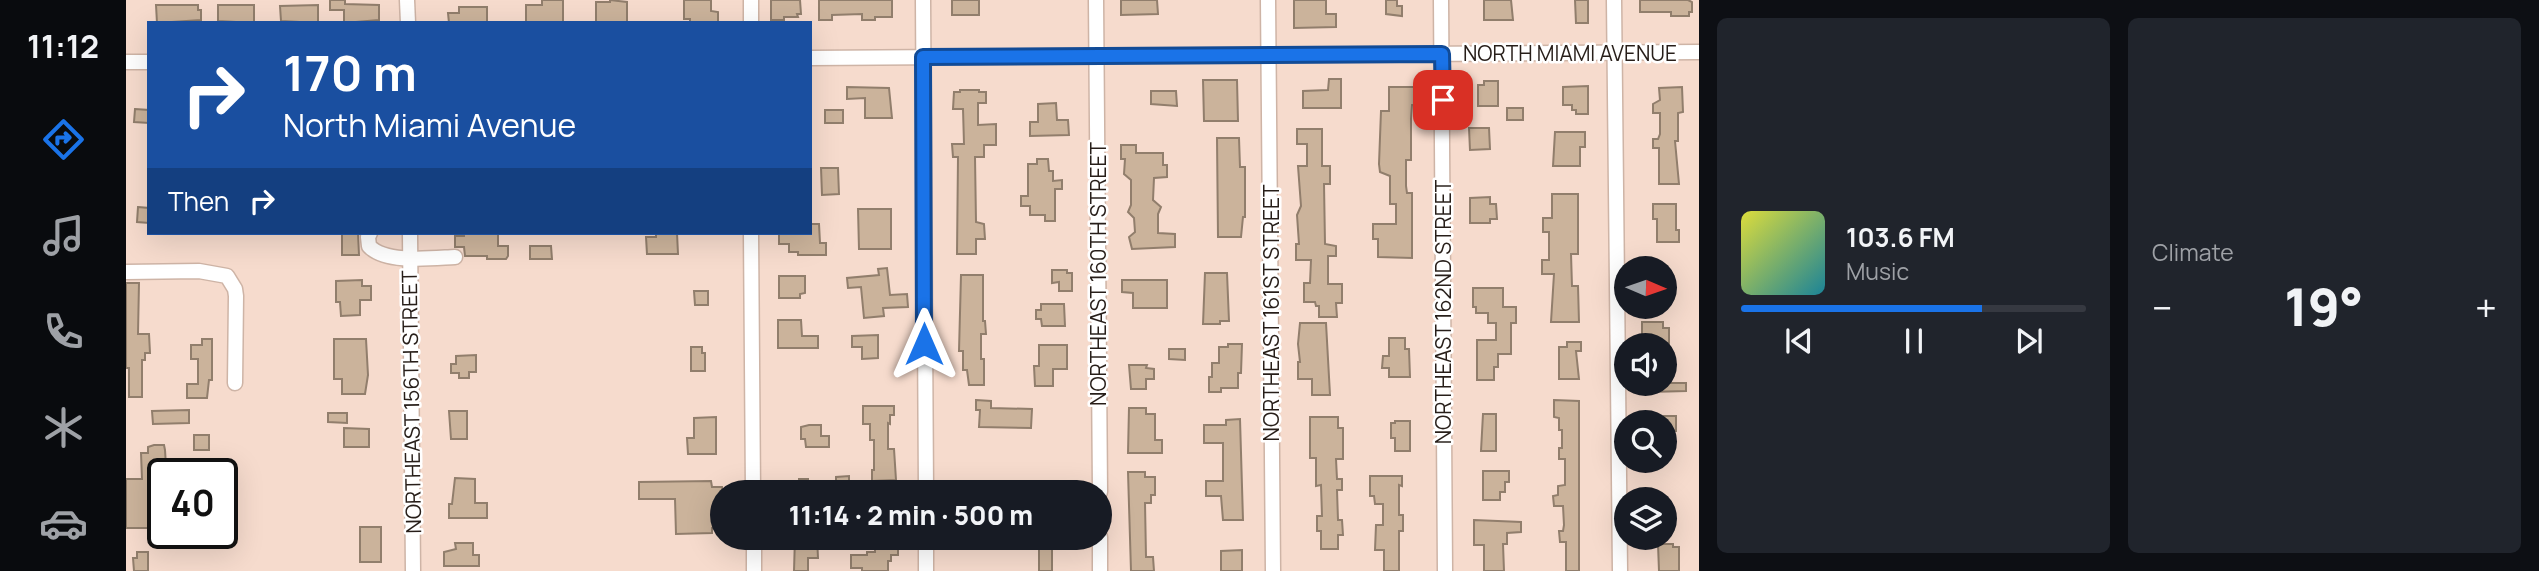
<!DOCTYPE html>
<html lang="en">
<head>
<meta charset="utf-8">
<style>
	:root { --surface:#171b24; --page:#20242c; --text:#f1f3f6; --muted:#9ea1a6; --line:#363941; --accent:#1a73e8 }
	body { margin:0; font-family:Manrope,sans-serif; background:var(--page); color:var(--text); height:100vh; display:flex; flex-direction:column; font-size:26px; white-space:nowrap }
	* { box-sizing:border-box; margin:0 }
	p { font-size:23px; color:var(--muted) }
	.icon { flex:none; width:38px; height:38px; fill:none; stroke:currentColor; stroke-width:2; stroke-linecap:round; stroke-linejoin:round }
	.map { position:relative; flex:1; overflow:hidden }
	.sheet { display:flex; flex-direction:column; gap:18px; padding:18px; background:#0d0f14; width:840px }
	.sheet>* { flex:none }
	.guide { position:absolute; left:21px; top:21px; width:665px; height:214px; border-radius:0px; box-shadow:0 7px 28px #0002; background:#1a4fa0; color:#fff; overflow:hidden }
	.needle { width:46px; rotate:92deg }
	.tools { position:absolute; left:1488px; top:256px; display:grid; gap:14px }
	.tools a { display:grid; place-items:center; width:63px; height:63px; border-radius:50%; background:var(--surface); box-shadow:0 7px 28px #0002; font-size:35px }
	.speed { position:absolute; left:21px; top:458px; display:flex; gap:14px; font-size:35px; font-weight:700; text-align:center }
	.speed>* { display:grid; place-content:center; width:91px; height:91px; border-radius:50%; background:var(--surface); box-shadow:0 7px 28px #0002; line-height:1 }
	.speed .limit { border:4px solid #111; border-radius:10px; background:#fff; color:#111 }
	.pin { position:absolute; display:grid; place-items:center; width:60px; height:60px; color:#fff; margin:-30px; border-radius:14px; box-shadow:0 4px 10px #0006 }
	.me { position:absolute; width:77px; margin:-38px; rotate:0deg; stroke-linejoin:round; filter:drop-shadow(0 0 5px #0008) }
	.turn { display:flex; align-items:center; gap:24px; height:147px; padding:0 21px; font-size:32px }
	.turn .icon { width:91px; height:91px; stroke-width:2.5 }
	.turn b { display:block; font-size:49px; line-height:60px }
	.then { display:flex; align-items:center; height:66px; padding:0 21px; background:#0003; gap:14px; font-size:26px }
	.big { font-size:52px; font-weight:800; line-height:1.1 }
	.sheet .tile { flex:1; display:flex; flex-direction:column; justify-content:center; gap:10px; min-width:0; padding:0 24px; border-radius:10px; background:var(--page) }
	.song { display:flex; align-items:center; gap:21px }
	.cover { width:84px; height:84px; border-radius:10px; background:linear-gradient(135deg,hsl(60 70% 55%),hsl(190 70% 35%)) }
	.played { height:7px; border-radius:4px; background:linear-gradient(90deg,var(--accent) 70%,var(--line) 70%) }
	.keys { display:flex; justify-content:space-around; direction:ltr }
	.heat { display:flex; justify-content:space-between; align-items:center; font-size:38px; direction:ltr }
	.sheet .tiles { flex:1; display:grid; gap:18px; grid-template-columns:repeat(2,1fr) }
	.trip { position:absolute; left:584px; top:480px; width:402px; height:70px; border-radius:35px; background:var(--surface); box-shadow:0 7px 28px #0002; font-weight:800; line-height:70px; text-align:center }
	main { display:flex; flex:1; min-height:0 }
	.dock { display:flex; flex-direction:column; width:126px; justify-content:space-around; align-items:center; background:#090b0e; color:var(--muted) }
	.dock .icon { width:49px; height:49px }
	.dock .on { color:var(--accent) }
	.dock b { font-size:32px; color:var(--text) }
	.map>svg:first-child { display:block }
</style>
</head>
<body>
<main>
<nav class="dock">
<b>11:12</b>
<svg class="icon on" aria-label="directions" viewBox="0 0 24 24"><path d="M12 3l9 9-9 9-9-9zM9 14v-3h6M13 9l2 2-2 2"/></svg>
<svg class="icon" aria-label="music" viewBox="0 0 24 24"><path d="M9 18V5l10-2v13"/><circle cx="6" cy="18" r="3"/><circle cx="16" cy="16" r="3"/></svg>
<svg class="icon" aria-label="phone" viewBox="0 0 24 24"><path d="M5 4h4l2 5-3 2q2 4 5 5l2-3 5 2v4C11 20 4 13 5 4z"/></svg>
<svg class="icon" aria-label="climate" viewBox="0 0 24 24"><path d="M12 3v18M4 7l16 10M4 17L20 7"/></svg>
<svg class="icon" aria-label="car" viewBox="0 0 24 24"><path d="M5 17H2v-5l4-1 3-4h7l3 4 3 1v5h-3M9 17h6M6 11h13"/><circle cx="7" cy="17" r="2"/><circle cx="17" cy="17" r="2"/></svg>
</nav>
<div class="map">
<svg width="1573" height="571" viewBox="0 0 1573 571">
	<rect width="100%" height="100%" fill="#f6dbcd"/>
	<g fill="#cbb39b" stroke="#917e6c" stroke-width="2">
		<polygon points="204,0 219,0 219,4 253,5 253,20 218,23 218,10 204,10"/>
		<polygon points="416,0 437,0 437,22 400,22 400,5 416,5"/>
		<polygon points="484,0 501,2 501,22 470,22 470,2 484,2"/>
		<polygon points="558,0 585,0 585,11 592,12 592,23 564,23 564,19 558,19"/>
		<polygon points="645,0 674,0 675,14 671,14 672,17 658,17 658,20 645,20"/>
		<polygon points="693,0 766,0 766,17 749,17 749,20 736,20 736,14 706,15 706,20 693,20"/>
		<rect x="826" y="0" width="27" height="15"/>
		<polygon points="995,0 1031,0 1032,14 995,15"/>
		<polygon points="1168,0 1200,0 1200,14 1210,14 1210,27 1168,28"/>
		<polygon points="1260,0 1271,0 1271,6 1276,6 1276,16 1260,14"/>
		<polygon points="1358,0 1385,0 1387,20 1358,20"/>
		<polygon points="1449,0 1462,0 1462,23 1450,23"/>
		<polygon points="1514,0 1562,0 1566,2 1566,12 1563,12 1563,16 1545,16 1545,12 1514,12"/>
		<polygon points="30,5 72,5 72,10 75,10 75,20 31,23"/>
		<polygon points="92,5 128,5 128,23 92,21"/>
		<polygon points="192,5 192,23 155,21 154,6"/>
		<polygon points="333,7 361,7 361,23 323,23 322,13 333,13"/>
		<polygon points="1203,79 1215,79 1215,108 1177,108 1177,91 1202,90"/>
		<polygon points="1077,80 1111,80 1112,121 1078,121"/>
		<polygon points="1358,81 1372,81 1372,106 1352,106 1352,85 1358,85"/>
		<polygon points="1462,86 1462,114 1450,114 1450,110 1446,110 1446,105 1437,105 1437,87"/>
		<polygon points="721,87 763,88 766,118 739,118 739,98 721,99"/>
		<polygon points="1263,87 1291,87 1292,97 1289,97 1289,105 1286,105 1285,119 1285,160 1280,160 1280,186 1281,193 1286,193 1286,258 1252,257 1252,239 1247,239 1247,224 1270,224 1270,204 1264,204 1264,176 1254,172 1253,164 1255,111 1263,111"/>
		<polygon points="1556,87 1557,112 1552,113 1552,141 1549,141 1553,184 1533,184 1533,148 1527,148 1527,139 1532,139 1534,134 1534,113 1527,113 1527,104 1534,100 1533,88"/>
		<polygon points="834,90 853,90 853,92 860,92 860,103 852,103 852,125 870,124 870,145 858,145 858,157 849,157 850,222 858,224 859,239 850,239 850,254 831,254 832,157 827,157 826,144 838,144 837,109 827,109 828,92 834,92"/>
		<polygon points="1025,91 1050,91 1051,106 1025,104"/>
		<polygon points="930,103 931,120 942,120 943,135 904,136 904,122 912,122 912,104"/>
		<rect x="1381" y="108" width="16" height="12"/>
		<polygon points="9,109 23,110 23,123 8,122"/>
		<rect x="699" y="110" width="18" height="13"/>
		<polygon points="1343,128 1363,128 1364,149 1344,150"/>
		<polygon points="1171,129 1196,129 1196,166 1204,166 1204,184 1198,184 1199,244 1210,246 1210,256 1202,256 1202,284 1216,284 1216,303 1210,303 1211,317 1193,317 1193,306 1190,306 1189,302 1178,302 1178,283 1184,283 1185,260 1170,260 1170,244 1173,244 1171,215 1175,206 1172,166 1181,166 1181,144 1171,144"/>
		<polygon points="1429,132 1459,132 1459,147 1454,147 1454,166 1427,166"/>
		<polygon points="1091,138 1113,138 1114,167 1119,167 1119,217 1117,217 1115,237 1092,237"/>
		<polygon points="995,145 1010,145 1010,153 1037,153 1037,165 1041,165 1041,177 1028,178 1027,200 1035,207 1032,214 1032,233 1049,234 1049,247 1006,249 1003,237 1009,232 1008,218 1002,212 1005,205 1005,180 998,174 999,159 995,159"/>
		<polygon points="911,159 922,159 923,171 927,171 927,181 936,180 936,189 929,189 929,221 919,221 919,215 904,215 904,206 895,206 895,196 902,196 902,164 911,164"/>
		<polygon points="695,168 712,168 713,194 696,195"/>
		<polygon points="1426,194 1452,194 1452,254 1445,254 1446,286 1452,286 1453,322 1425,322 1428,274 1416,274 1416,260 1423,260 1423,232 1417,232 1417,218 1426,218"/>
		<polygon points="1364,197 1364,204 1370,204 1371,219 1364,219 1364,223 1344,223 1344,198"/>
		<polygon points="1527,204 1550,204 1550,230 1553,230 1553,242 1531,242 1531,219 1527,219"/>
		<polygon points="12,207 23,208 23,223 11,222"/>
		<polygon points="732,209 765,209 765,249 733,249"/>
		<polygon points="684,224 693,224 694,243 700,243 700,255 672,255 672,252 663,252 663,244 653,244 653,233 684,233"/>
		<polygon points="216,233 232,233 233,255 216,255"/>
		<polygon points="338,233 372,233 372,246 382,246 382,256 380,259 361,259 361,256 339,256 338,247 329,247 329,236 338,236"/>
		<polygon points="530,233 551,233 552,254 521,254 520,237 530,237"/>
		<polygon points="404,246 425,246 426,259 404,259"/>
		<polygon points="761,268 764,295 781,294 782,307 757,308 758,316 738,318 735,287 722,288 721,278 753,275 752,269"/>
		<polygon points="926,270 941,270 941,273 946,273 946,291 933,291 933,282 926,283"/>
		<polygon points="1079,273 1101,273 1103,321 1094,321 1094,324 1077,324"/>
		<polygon points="835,275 857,275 857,321 859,321 860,334 855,334 855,359 858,359 858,385 843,385 841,370 837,370 837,351 833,351"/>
		<polygon points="653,276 679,276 679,293 674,294 674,298 653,298"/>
		<polygon points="236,280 236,286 245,286 245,300 234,300 234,315 215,316 214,302 210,302 210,281"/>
		<polygon points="996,280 1041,280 1041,308 1007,308 1007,293 996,292"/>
		<polygon points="0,283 13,283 12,334 23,334 24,353 19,353 19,360 16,360 16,397 3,397 3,368 0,368"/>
		<polygon points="1347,288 1377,288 1377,307 1390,307 1390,323 1385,323 1385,354 1372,354 1372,367 1368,367 1368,380 1351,380 1351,340 1370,340 1370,323 1362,323 1362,313 1350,313 1350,307 1347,307"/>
		<polygon points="568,291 582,291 582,305 569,305"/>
		<polygon points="915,304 938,304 939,326 916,326 915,319 910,319 910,310 915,310"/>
		<polygon points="652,320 675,320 676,336 692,336 692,348 652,348"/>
		<polygon points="1516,322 1537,322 1537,328 1543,328 1543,345 1519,345 1519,338 1516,338"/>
		<polygon points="1174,323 1200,323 1204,395 1186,395 1186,379 1172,379 1172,362 1174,362 1172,344"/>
		<polygon points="752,335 752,358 736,359 736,347 726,347 726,336"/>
		<polygon points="1263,338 1279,338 1279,349 1283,349 1284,377 1263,377 1263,368 1256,368 1257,356 1263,356"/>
		<polygon points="76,339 86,339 86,380 83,380 81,398 61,398 61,384 72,384 72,359 65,359 65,345 76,345"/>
		<polygon points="208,339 240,339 242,375 239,394 216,394 216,379 208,379"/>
		<polygon points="1441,342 1455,342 1455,351 1450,351 1453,379 1433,379 1433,347 1441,347"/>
		<polygon points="1102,344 1116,344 1115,373 1112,373 1112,388 1095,388 1095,392 1083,392 1083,377 1086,377 1086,363 1093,363 1093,347 1102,347"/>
		<polygon points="913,345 941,345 941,369 927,369 927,386 909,386 908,366 913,366"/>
		<polygon points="565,347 576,347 576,353 579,353 579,371 565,371"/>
		<polygon points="1043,349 1059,349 1059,360 1043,359"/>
		<polygon points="350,355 350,372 343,372 343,378 333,378 333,373 325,373 325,364 330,364 330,356"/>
		<polygon points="1003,365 1021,365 1020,368 1028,369 1028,379 1020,379 1020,389 1005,389"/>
		<polygon points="1524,383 1560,383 1560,391 1524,392"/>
		<polygon points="850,400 865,401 865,408 906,409 905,428 853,427 854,410 850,410"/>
		<polygon points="1428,400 1453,401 1453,571 1440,571 1440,542 1434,542 1433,531 1437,531 1438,525 1437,506 1428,506 1427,496 1432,495 1432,486 1439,485 1439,459 1433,459 1433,448 1436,448 1436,430 1433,430 1433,418 1428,417"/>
		<polygon points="737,406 768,406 768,415 764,415 764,424 762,423 762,449 768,449 770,480 746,481 746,470 748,470 748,440 744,440 744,424 737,424"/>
		<polygon points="1003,408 1020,408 1020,414 1029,414 1029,440 1036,440 1036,453 1002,453"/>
		<polygon points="63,410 63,423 27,424 26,411"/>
		<polygon points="323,411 341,411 341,439 325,439"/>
		<polygon points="202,413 221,413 221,423 202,422"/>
		<polygon points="1357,414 1370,414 1370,451 1355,451"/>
		<rect x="1538" y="416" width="12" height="15"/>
		<polygon points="590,417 590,454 562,454 561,438 568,438 568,418"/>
		<polygon points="1184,417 1212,417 1212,428 1217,428 1217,459 1210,459 1211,479 1216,479 1216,490 1211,490 1212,520 1216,520 1217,535 1212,535 1212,549 1195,549 1195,531 1191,531 1191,516 1196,516 1195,485 1190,486 1190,458 1184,458"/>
		<polygon points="1114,419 1117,520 1097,520 1095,496 1080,496 1080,481 1097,481 1097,443 1078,443 1078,425 1100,425 1100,420"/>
		<polygon points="1269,421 1284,421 1284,451 1269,451 1269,438 1265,438 1265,423 1269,423"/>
		<polygon points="683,425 695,425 695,436 703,436 703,447 680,447 679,439 675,439 675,427"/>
		<polygon points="218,428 243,429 243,447 218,447"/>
		<rect x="68" y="435" width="15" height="15"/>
		<polygon points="28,445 38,445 39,450 40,466 34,466 35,528 0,528 0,479 16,479 15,453 22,453 22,447"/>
		<polygon points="1357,471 1383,471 1383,482 1379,482 1379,492 1374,492 1374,500 1357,500"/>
		<polygon points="1002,472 1019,472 1019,477 1029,477 1029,495 1025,495 1025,503 1019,503 1020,557 1027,557 1028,571 1005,571"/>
		<polygon points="723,476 723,492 680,492 680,490 673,490 673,479 682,479 682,482 710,482 710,477"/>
		<polygon points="1244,476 1276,476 1276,486 1273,485 1273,515 1277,515 1277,531 1273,531 1273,571 1258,571 1258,550 1249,550 1250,525 1257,525 1257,504 1249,504 1248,496 1244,496"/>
		<polygon points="329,478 349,479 349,503 361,503 361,518 323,518 323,504 326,504"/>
		<polygon points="585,481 586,487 596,487 597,498 597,528 586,528 586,533 550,534 549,499 513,499 513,482"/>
		<polygon points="1348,520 1395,522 1395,532 1381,533 1381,544 1377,544 1378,571 1358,571 1358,545 1348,545"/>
		<rect x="234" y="527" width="21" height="35"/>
		<polygon points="669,537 691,537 692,558 682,558 682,571 668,571"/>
		<rect x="913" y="537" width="13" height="34"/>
		<polygon points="329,543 347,543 347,555 353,555 353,566 318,566 318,552 330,549"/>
		<polygon points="772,544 772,555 765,555 765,561 762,561 762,571 736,571 736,568 725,568 725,555 741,555 741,552 749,552 749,545"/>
		<polygon points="1532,544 1547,544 1547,547 1553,547 1553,571 1533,571"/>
		<polygon points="1116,550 1116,571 1095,571 1095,551"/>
		<polygon points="11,552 22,552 22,571 8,571 7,558 11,558"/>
	</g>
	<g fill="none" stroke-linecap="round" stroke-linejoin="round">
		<defs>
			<g id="minor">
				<polyline points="281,0 282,23"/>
				<polyline points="625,0 625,23"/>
				<polyline points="797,0 800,492"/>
				<polyline points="970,0 974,492"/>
				<polyline points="1142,0 1147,571"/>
				<polyline points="1315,0 1319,571"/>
				<polyline points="1488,0 1494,571"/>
				<polyline points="684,58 1573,52"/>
				<polyline points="0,62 23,62"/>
				<path d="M 244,233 L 242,237 L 243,246 C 259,264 307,258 329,257"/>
				<polyline points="284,233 287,571"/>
				<polyline points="625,233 627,492"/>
				<polyline points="0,272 73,271 101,276 109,289 110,296 109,383"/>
				<polyline points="628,537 628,571"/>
				<polyline points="800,537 800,571"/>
				<polyline points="974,537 974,571"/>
			</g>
		</defs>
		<use href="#minor" stroke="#ceb4a6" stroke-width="17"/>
		<use href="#minor" stroke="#fff" stroke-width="14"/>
	</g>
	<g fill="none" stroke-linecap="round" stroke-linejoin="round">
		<defs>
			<polyline id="route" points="798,344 797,57 1316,54 1317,100"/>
		</defs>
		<use href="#route" stroke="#114b97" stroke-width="18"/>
		<use href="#route" stroke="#1a73e8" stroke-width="12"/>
	</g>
	<g text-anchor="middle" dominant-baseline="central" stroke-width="5" stroke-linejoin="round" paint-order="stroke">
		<g font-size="21" fill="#271e19" stroke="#fff">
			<text x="1444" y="53">NORTH MIAMI AVENUE</text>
			<text transform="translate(972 274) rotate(-90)">NORTHEAST 160TH STREET</text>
			<text transform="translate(1317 312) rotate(-90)">NORTHEAST 162ND STREET</text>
			<text transform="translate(1145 313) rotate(-90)">NORTHEAST 161ST STREET</text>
			<text transform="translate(285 402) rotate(-91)">NORTHEAST 156TH STREET</text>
		</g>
	</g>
</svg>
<div class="tools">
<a><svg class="needle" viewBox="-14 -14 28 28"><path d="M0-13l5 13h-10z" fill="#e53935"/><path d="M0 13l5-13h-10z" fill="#9ea1a6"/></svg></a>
<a><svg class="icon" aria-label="sound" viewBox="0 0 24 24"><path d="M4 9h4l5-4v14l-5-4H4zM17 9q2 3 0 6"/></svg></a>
<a><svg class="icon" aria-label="search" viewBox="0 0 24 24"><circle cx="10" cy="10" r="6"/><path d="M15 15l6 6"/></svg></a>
<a><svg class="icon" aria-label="layers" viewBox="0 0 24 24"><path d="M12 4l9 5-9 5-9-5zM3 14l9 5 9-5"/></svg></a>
</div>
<div class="speed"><div class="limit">40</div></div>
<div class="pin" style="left:1317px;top:100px;background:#d93025"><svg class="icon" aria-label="arrive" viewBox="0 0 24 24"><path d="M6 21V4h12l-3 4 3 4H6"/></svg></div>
<svg class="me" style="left:798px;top:344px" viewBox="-20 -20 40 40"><path d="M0-17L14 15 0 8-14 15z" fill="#1a73e8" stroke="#fff" stroke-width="4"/></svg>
<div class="trip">11:14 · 2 min · 500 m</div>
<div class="guide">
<div class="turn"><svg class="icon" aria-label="right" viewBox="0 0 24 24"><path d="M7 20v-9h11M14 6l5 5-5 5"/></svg><div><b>170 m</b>North Miami Avenue</div></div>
<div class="then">Then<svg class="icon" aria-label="right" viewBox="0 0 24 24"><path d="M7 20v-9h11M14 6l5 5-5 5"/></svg></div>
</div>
</div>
<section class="sheet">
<div class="tiles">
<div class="tile">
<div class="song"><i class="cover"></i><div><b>103.6 FM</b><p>Music</p></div></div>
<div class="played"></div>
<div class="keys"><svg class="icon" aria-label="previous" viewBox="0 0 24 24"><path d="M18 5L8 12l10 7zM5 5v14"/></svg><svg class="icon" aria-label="pause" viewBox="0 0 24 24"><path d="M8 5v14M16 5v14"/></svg><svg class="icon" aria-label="next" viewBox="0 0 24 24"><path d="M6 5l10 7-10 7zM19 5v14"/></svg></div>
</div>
<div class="tile"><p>Climate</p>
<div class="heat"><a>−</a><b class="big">19°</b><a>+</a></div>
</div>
</div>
</section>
</main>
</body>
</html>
